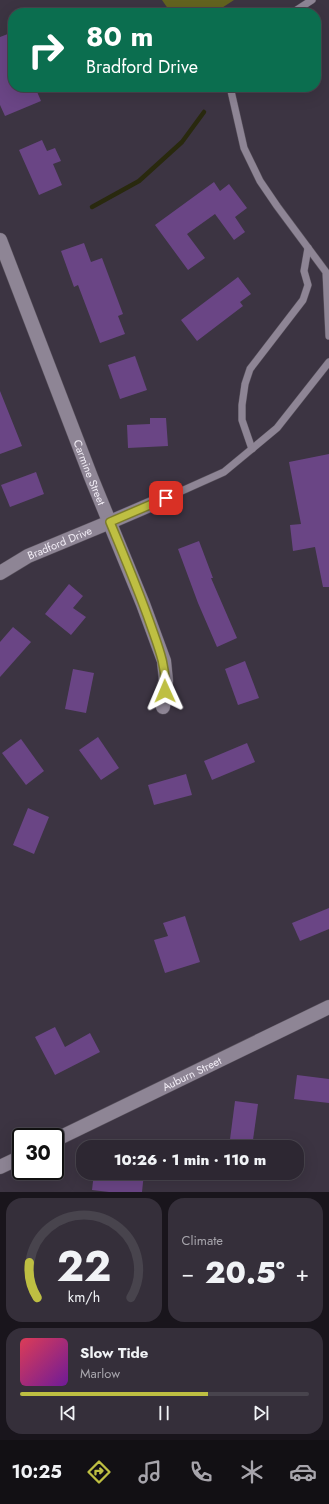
<!DOCTYPE html>
<html lang="en">
<head>
<meta charset="utf-8">
<style>
	:root { --surface:#2d2732; --page:#352f3a; --text:#f1f3f6; --muted:#a7a5ac; --line:#48444d; --accent:#bebf42 }
	body { margin:0; font-family:Jost,sans-serif; background:var(--page); color:var(--text); height:100vh; display:flex; flex-direction:column; font-size:15px; white-space:nowrap }
	* { box-sizing:border-box; margin:0 }
	p { font-size:13px; color:var(--muted) }
	.icon { flex:none; width:22px; height:22px; fill:none; stroke:currentColor; stroke-width:2; stroke-linecap:round; stroke-linejoin:round }
	.map { position:relative; height:1192px; overflow:hidden }
	.sheet { display:flex; flex-direction:column; gap:6px; padding:6px; background:#19151c; flex:1 }
	.sheet>* { flex:none }
	.hud { position:absolute; left:8px; top:8px; width:313px; height:84px; border-radius:16px; box-shadow:0 4px 16px #0002,0 0 0 1px var(--line); background:#0b6e4f; color:#fff; overflow:hidden }
	.speed { position:absolute; left:12px; top:1128px; display:flex; gap:8px; font-size:20px; font-weight:700; text-align:center }
	.speed>* { display:grid; place-content:center; width:52px; height:52px; border-radius:50%; background:var(--surface); box-shadow:0 4px 16px #0002,0 0 0 1px var(--line); line-height:1 }
	.speed .limit { border:2px solid #111; border-radius:6px; background:#fff; color:#111 }
	.pin { position:absolute; display:grid; place-items:center; width:34px; height:34px; color:#fff; margin:-17px; border-radius:8px; box-shadow:0 2px 6px #0006 }
	.me { position:absolute; width:44px; margin:-22px; rotate:359deg; stroke-linejoin:round; filter:drop-shadow(0 0 3px #0008) }
	.turn { display:flex; align-items:center; gap:14px; height:84px; padding:0 12px; font-size:18px }
	.turn .icon { width:52px; height:52px; stroke-width:2.5 }
	.turn b { display:block; font-size:28px; line-height:34px }
	.big { font-size:30px; font-weight:800; line-height:1.1 }
	.sheet .widget { flex:1; display:flex; flex-direction:column; justify-content:center; gap:6px; min-width:0; padding:0 14px; border-radius:16px; background:var(--page) }
	.sheet .dial { align-items:center; gap:0 }
	.dial svg { height:104px; overflow:visible; fill:none; stroke:var(--line); stroke-width:7; stroke-linecap:round; text-anchor:middle }
	.dial text { fill:var(--text); stroke:none }
	.song { display:flex; align-items:center; gap:12px }
	.cover { width:48px; height:48px; border-radius:6px; background:linear-gradient(135deg,hsl(350 70% 55%),hsl(280 70% 35%)) }
	.played { height:4px; border-radius:2px; background:linear-gradient(90deg,var(--accent) 65%,var(--line) 65%) }
	.keys { display:flex; justify-content:space-around; direction:ltr }
	.heat { display:flex; justify-content:space-between; align-items:center; font-size:22px; direction:ltr }
	.sheet .tiles { flex:1; display:grid; gap:6px; grid-template-columns:1fr 1fr }
	.widget:last-child { grid-column:span 2 }
	.trip { position:absolute; left:76px; top:1140px; width:228px; height:40px; border-radius:16px; background:var(--surface); box-shadow:0 4px 16px #0002,0 0 0 1px var(--line); font-weight:800; line-height:40px; text-align:center }
	.tabs { display:flex; height:64px; justify-content:space-around; align-items:center; background:#121014; color:var(--muted) }
	.tabs .icon { width:28px; height:28px }
	.tabs .current { color:var(--accent) }
	.tabs b { font-size:18px; color:var(--text) }
	.map>svg:first-child { display:block }
</style>
</head>
<body>
<div class="map">
<svg width="329" height="1192" viewBox="0 0 329 1192">
	<rect width="100%" height="100%" fill="#3c3442"/>
	<polygon fill="#63631f" points="162,0 234,0 214,13 171,13"/>
	<g fill="none" stroke-linecap="round" stroke-linejoin="round">
		<polyline stroke="#29290e" stroke-width="4.5" points="92,207 139,181 182,142 204,112"/>
	</g>
	<g fill="#6a4585">
		<polygon points="13,32 13,87 35,87 41,101 5,116 0,105 0,37"/>
		<polygon points="42,140 47,151 55,148 61,161 53,164 62,185 39,195 19,150"/>
		<polygon points="214,182 220,191 229,184 247,208 235,217 245,232 234,240 215,214 187,234 205,258 188,270 155,225"/>
		<polygon points="84,243 91,262 102,258 123,314 118,316 125,334 100,343 78,285 74,287 61,251"/>
		<polygon points="238,277 251,294 240,302 243,306 197,341 181,320"/>
		<polygon points="135,356 147,390 120,399 108,365"/>
		<polygon points="0,391 22,446 0,454"/>
		<polygon points="150,418 166,418 168,446 128,448 127,425 150,424"/>
		<polygon points="329,454 329,587 323,587 315,547 293,551 290,525 301,524 289,462"/>
		<polygon points="36,472 44,494 10,507 1,485"/>
		<polygon points="199,541 213,578 211,578 237,638 217,647 198,603 178,549"/>
		<polygon points="69,584 83,596 73,608 86,617 71,635 45,614"/>
		<polygon points="13,627 31,642 0,677 0,642"/>
		<polygon points="245,661 259,698 238,705 225,669"/>
		<polygon points="73,669 94,673 86,713 65,709"/>
		<polygon points="98,737 119,768 101,780 79,750"/>
		<polygon points="21,739 44,771 26,785 2,753"/>
		<polygon points="247,743 255,762 212,780 204,761"/>
		<polygon points="186,774 192,795 154,805 148,785"/>
		<polygon points="28,808 49,817 34,854 13,845"/>
		<polygon points="329,908 329,929 300,941 292,923"/>
		<polygon points="185,916 200,962 165,973 154,940 168,936 163,923"/>
		<polygon points="55,1027 65,1047 90,1033 100,1052 55,1075 35,1037"/>
		<polygon points="297,1075 329,1079 329,1103 294,1099"/>
		<polygon points="235,1101 258,1104 252,1147 229,1147"/>
		<polygon points="94,1173 144,1173 142,1192 109,1192 92,1190"/>
	</g>
	<g fill="none" stroke-linecap="round" stroke-linejoin="round">
		<defs>
			<g id="lane">
				<polyline points="292,13 312,0"/>
				<polyline points="233,87 231,91 244,148 260,181 277,206 326,272 329,336"/>
				<polyline points="252,449 242,420 242,405 245,384 250,369 303,300 308,285 304,271 308,248"/>
				<polyline points="166,498 224,472 277,428 329,362"/>
			</g>
			<g id="street">
				<path id="s1" d="M 0,240 L 91,477 L 143,604 L 164,661 L 166,681 L 163,707"/>
				<path id="s2" d="M 0,573 L 28,556 L 110,522 L 166,498"/>
				<path id="s3" d="M 55,1140 L 329,1007"/>
				<polyline points="0,1167 21,1157"/>
			</g>
		</defs>
		<use href="#lane" stroke="#59525d" stroke-width="8"/>
		<use href="#street" stroke="#59525d" stroke-width="15"/>
		<use href="#lane" stroke="#8e8595" stroke-width="7"/>
		<use href="#street" stroke="#8e8595" stroke-width="14"/>
	</g>
	<g fill="none" stroke-linecap="round" stroke-linejoin="round">
		<defs>
			<path id="route" d="M 165,691 C 167,667 158,646 150,623 C 138,589 124,556 110,522 L 166,498"/>
		</defs>
		<use href="#route" stroke="#7c7c2b" stroke-width="10"/>
		<use href="#route" stroke="#bebf42" stroke-width="7"/>
	</g>
	<g text-anchor="middle" dominant-baseline="central" stroke-width="4" stroke-linejoin="round" paint-order="stroke">
		<g font-size="11" fill="#f1ecf5" stroke="#312a37">
			<text stroke="none"><textPath href="#s1" startOffset="249">Carmine Street</textPath></text>
			<text stroke="none"><textPath href="#s2" startOffset="67">Bradford Drive</textPath></text>
			<text stroke="none"><textPath href="#s3" startOffset="152">Auburn Street</textPath></text>
		</g>
	</g>
</svg>
<div class="speed"><div class="limit">30</div></div>
<div class="pin" style="left:166px;top:498px;background:#d93025"><svg class="icon" aria-label="arrive" viewBox="0 0 24 24"><path d="M6 21V4h12l-3 4 3 4H6"/></svg></div>
<svg class="me" style="left:165px;top:691px" viewBox="-20 -20 40 40"><path d="M0-17L14 15 0 8-14 15z" fill="#bebf42" stroke="#fff" stroke-width="4"/></svg>
<div class="trip">10:26 · 1 min · 110 m</div>
<div class="hud">
<div class="turn"><svg class="icon" aria-label="right" viewBox="0 0 24 24"><path d="M7 20v-9h11M14 6l5 5-5 5"/></svg><div><b>80 m</b>Bradford Drive</div></div>
</div>
</div>
<section class="sheet">
<div class="tiles">
<div class="widget dial"><svg viewBox="0 0 100 80">
<path d="M14 69A42 42 0 1 1 86 69"/>
<path d="M14 69A42 42 0 0 1 8 42" stroke="#bebf42"/>
<text x="50" y="56" font-size="32" font-weight="700">22</text>
<text x="50" y="72" font-size="11">km/h</text>
</svg></div>
<div class="widget"><p>Climate</p>
<div class="heat"><a>−</a><b class="big">20.5°</b><a>+</a></div>
</div>
<div class="widget">
<div class="song"><i class="cover"></i><div><b>Slow Tide</b><p>Marlow</p></div></div>
<div class="played"></div>
<div class="keys"><svg class="icon" aria-label="previous" viewBox="0 0 24 24"><path d="M18 5L8 12l10 7zM5 5v14"/></svg><svg class="icon" aria-label="pause" viewBox="0 0 24 24"><path d="M8 5v14M16 5v14"/></svg><svg class="icon" aria-label="next" viewBox="0 0 24 24"><path d="M6 5l10 7-10 7zM19 5v14"/></svg></div>
</div>
</div>
</section>
<nav class="tabs">
<b>10:25</b>
<svg class="icon current" aria-label="directions" viewBox="0 0 24 24"><path d="M12 3l9 9-9 9-9-9zM9 14v-3h6M13 9l2 2-2 2"/></svg>
<svg class="icon" aria-label="music" viewBox="0 0 24 24"><path d="M9 18V5l10-2v13"/><circle cx="6" cy="18" r="3"/><circle cx="16" cy="16" r="3"/></svg>
<svg class="icon" aria-label="phone" viewBox="0 0 24 24"><path d="M5 4h4l2 5-3 2q2 4 5 5l2-3 5 2v4C11 20 4 13 5 4z"/></svg>
<svg class="icon" aria-label="climate" viewBox="0 0 24 24"><path d="M12 3v18M4 7l16 10M4 17L20 7"/></svg>
<svg class="icon" aria-label="car" viewBox="0 0 24 24"><path d="M5 17H2v-5l4-1 3-4h7l3 4 3 1v5h-3M9 17h6M6 11h13"/><circle cx="7" cy="17" r="2"/><circle cx="17" cy="17" r="2"/></svg>
</nav>
</body>
</html>
